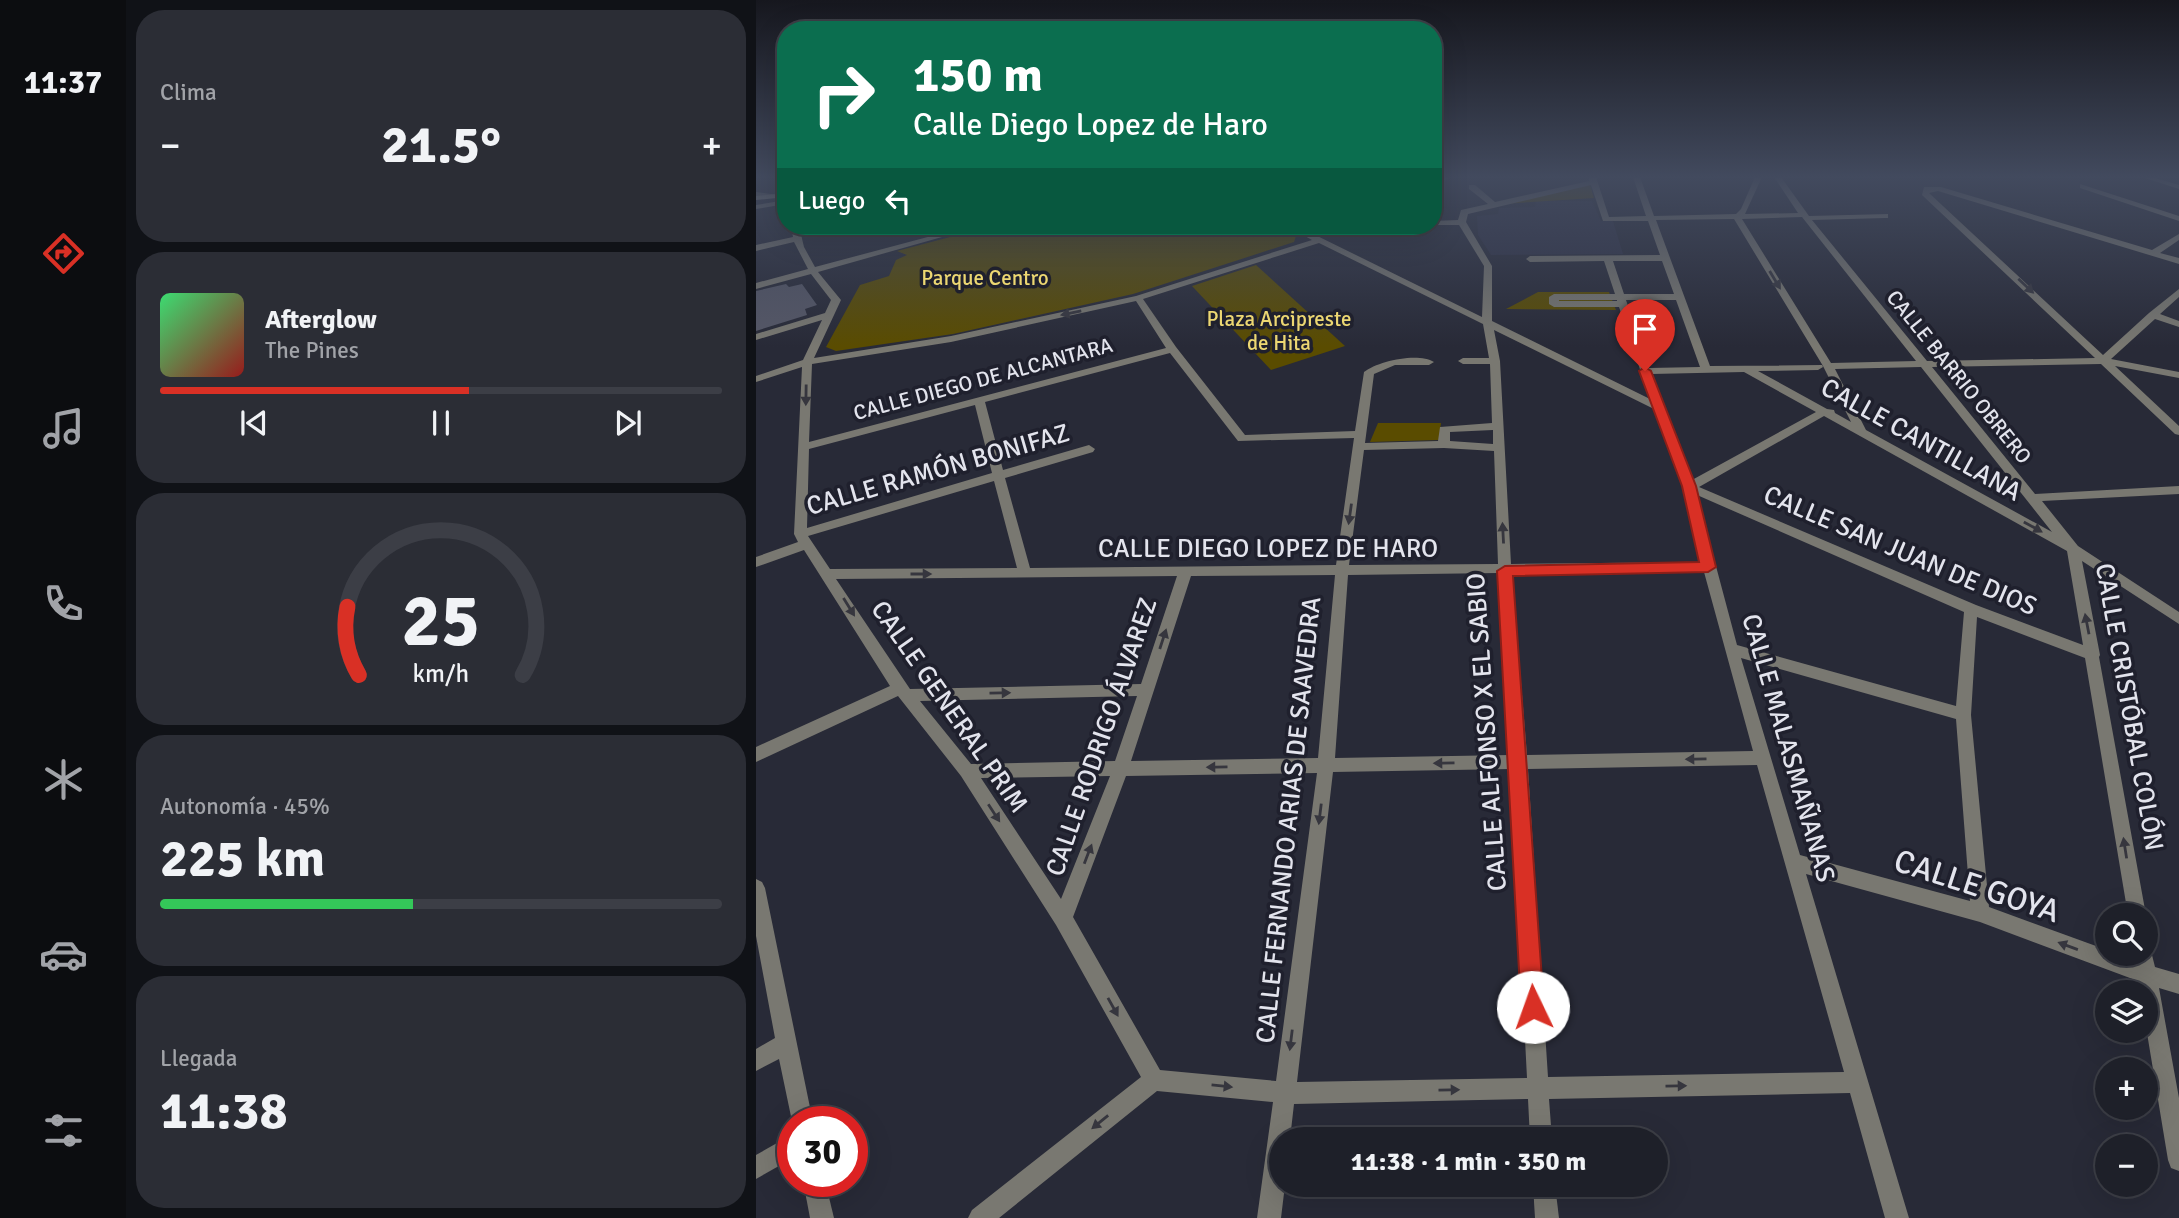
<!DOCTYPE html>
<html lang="es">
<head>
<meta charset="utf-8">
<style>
	:root { --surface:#1e2029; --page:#2b2d35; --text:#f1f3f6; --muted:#a1a3a8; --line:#3c3e46; --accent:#d93025 }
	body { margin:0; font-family:Signika,sans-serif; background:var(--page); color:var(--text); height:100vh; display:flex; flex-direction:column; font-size:26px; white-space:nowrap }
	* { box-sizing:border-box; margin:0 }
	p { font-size:23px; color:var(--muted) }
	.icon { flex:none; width:38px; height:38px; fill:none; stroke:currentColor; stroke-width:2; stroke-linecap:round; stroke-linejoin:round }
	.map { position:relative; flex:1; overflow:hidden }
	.sheet { display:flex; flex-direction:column; gap:10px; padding:10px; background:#101217; width:630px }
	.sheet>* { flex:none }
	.hud { position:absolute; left:21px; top:21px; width:665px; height:214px; border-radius:28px; box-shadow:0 7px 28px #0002,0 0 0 2px var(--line); background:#0b6e4f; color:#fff; overflow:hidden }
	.buttons { position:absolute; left:1339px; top:903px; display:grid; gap:14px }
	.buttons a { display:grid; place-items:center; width:63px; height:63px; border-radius:50%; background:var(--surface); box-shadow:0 7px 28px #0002,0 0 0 2px var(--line); font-size:35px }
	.speed { position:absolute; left:21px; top:1106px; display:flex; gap:14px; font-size:35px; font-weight:700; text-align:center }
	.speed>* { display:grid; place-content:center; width:91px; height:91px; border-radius:50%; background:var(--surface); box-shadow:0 7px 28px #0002,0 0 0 2px var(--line); line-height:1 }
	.speed .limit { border:10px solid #d22; background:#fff; color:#111 }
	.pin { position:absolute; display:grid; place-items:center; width:60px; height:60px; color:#fff; margin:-72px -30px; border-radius:50% 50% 50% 0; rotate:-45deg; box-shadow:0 0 7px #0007 }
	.pin .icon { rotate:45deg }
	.me { position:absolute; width:77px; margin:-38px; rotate:357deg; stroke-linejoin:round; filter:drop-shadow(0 0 5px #0008) }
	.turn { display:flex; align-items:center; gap:24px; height:147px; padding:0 21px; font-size:32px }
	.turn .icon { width:91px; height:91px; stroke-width:2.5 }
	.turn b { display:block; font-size:49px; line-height:60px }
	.then { display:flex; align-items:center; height:66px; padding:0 21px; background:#0003; gap:14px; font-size:26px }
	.big { font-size:52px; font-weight:700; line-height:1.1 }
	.sheet .tile { flex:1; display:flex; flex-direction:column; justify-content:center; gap:10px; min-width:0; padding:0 24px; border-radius:28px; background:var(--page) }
	.sheet .dial { align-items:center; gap:0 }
	.dial svg { height:182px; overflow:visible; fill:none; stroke:var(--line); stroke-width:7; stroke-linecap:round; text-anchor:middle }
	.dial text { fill:var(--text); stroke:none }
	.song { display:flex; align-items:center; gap:21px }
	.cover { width:84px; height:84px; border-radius:10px; background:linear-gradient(135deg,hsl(140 70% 55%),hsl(0 70% 35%)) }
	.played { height:7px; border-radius:4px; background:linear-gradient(90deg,var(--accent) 55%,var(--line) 55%) }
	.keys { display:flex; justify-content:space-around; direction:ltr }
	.heat { display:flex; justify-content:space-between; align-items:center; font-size:38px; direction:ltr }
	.charge { height:10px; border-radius:5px; background:linear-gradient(90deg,#34c759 45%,var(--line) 0) }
	.trip { position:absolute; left:513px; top:1127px; width:399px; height:70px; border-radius:35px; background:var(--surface); box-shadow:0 7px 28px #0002,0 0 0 2px var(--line); font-weight:700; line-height:70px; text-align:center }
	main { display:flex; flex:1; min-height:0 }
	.tab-bar { display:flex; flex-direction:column; width:126px; justify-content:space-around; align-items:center; background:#0c0d10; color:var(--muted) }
	.tab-bar .icon { width:49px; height:49px }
	.tab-bar .current { color:var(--accent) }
	.tab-bar b { font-size:32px; color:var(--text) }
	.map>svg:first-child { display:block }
</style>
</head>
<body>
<main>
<nav class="tab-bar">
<b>11:37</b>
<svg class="icon current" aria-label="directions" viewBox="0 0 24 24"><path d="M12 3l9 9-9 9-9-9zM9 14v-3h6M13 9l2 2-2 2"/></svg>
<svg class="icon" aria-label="music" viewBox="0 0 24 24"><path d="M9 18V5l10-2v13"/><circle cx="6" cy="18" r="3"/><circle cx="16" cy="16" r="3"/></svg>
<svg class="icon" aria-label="phone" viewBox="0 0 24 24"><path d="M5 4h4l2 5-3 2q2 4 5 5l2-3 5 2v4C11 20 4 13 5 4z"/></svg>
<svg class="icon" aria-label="climate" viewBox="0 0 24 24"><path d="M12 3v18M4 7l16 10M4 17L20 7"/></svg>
<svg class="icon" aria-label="car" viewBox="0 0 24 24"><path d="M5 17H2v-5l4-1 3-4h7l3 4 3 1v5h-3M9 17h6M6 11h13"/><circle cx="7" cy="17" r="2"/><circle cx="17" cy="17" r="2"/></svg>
<svg class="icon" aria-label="filters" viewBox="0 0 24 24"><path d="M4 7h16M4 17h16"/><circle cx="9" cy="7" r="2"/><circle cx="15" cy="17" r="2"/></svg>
</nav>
<section class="sheet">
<div class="tile"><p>Clima</p>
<div class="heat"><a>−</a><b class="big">21.5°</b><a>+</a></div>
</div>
<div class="tile">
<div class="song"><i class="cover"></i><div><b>Afterglow</b><p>The Pines</p></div></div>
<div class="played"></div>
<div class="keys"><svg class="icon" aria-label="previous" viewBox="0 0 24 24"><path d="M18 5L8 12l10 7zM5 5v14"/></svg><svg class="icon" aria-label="pause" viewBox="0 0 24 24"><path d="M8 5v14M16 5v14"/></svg><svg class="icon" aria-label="next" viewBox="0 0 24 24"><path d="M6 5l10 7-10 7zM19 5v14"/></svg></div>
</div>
<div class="tile dial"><svg viewBox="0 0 100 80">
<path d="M14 69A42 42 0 1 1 86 69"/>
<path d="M14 69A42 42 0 0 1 9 39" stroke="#d93025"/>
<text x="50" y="56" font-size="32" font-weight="700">25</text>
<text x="50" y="72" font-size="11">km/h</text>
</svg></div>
<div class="tile"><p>Autonomía · 45%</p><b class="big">225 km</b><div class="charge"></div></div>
<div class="tile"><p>Llegada</p><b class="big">11:38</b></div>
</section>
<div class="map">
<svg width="1423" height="1218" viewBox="0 0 1423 1218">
	<rect width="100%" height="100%" fill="#282a37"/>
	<polygon fill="#2f3145" points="780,201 836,201 845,221 857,221 867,254 735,255 722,235 721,216 742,214 743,208 779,207"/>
	<g fill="#5a4c00">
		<polygon points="834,185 838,198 747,204"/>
		<polygon points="236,226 485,226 494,234 529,226 541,233 538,242 377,294 197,334 80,351 70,347 104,285 133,276 140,260 151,255 141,251"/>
		<polygon points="500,265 589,346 515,370 436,286"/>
		<polygon points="782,292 853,292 860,310 750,309"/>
		<polygon points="622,423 685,423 683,440 614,442"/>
	</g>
	<polygon fill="#555766" points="30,284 33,287 46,284 61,305 49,309 51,315 0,331 0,291"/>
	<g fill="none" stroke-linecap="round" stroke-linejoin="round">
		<g fill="#797871" fill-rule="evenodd">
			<polygon points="693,177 693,179 677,182 677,178"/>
			<path d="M 833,177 L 840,177 L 853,217 L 890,216 L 877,177 L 884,177 L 898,216 L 980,214 L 985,209 L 999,177 L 1006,177 L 989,214 L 1042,213 L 1018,177 L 1025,177 L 1053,216 L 1132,214 L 1132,218 L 1129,218 L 1056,220 L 1171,361 L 1339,358 L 1166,195 L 1168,187 L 1185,187 L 1396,250 L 1423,234 L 1423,240 L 1404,253 L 1423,258 L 1423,264 L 1182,191 L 1173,193 L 1347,355 L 1393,313 L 1423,289 L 1423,297 L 1404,314 L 1423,321 L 1423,327 L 1399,319 L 1355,359 L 1423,372 L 1423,378 L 1359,366 L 1423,426 L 1423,435 L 1419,434 L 1345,364 L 1176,367 L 1279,494 L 1423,486 L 1423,494 L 1286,501 L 1322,546 L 1423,612 L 1423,624 L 1326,561 L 1344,655 L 1343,657 L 1390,915 L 1390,917 L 1390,915 L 1372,915 L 1329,658 L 1221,617 L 1215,715 L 1233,907 L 1351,950 L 1351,954 L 1360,954 L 1378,961 L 1377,954 L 1390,954 L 1390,945 L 1394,947 L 1399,967 L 1423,974 L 1423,994 L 1403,988 L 1423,1098 L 1423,1171 L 1415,1168 L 1412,1160 L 1390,1027 L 1390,992 L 1384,992 L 1382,981 L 1224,922 L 1050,874 L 1153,1218 L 1129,1218 L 1094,1093 L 793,1099 L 796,1139 L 774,1139 L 772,1099 L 538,1104 L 534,1139 L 525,1139 L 525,1185 L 529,1185 L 525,1218 L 501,1218 L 517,1102 L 401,1091 L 243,1218 L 212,1218 L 216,1210 L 385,1077 L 300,925 L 205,776 L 142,696 L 0,762 L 0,747 L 134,686 L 48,550 L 0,567 L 0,557 L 42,542 L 38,534 L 46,367 L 0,382 L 0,376 L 47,360 L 66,320 L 0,340 L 0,334 L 69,313 L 75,300 L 55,274 L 0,289 L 0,283 L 52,269 L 38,242 L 0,251 L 0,245 L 37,237 L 35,226 L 43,226 L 48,247 L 59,267 L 213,226 L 225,226 L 62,272 L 85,300 L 58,358 L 195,336 L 380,296 L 556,240 L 531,226 L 541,226 L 726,317 L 728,266 L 703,225 L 677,225 L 677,221 L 702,220 L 705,210 L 732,204 L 713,189 L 713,185 L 719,185 L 739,202 L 833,181 ZM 835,185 L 847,221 L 892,221 L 904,255 L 774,256 L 770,259 L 774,262 L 848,261 L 859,294 L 798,294 L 793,297 L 793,304 L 798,307 L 863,307 L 894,399 L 736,321 L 736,266 L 710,222 L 712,214 ZM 1046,217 L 1160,361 L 1075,363 L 986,219 ZM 978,219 L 1067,366 L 1095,422 L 1079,413 L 1078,410 L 1071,409 L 1002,371 L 1062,370 L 1067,367 L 1066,365 L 954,366 L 900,220 ZM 563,243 L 727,324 L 733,358 L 707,358 L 702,361 L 707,364 L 734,364 L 736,423 L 684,427 L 682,441 L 609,443 L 618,374 L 639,365 L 673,365 L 678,362 C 662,352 622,361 608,372 L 599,431 L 489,435 L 420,347 L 387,299 ZM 857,261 L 906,261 L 918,294 L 868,294 ZM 803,300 L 861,300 L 861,301 L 803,301 ZM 870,300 L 920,300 L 944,367 L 893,368 ZM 380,301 L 410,348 L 53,442 L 56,364 L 195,342 ZM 738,330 L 898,409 L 927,487 L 946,562 L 755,564 L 744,361 ZM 414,353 L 482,441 L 598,438 L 580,565 L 274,568 L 249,478 L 337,452 L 339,449 L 333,445 L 247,470 L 229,402 ZM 1165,367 L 1296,532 L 1110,430 L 1079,369 ZM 988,372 L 1060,412 L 936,480 L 895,374 ZM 219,405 L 236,473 L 51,528 L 53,449 ZM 1068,416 L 1311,551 L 1327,645 L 1220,605 L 943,487 ZM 737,430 L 737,444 L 694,441 L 694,432 ZM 688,448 L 738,451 L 742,564 L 593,565 L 608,450 ZM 238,481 L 261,568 L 74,569 L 52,536 ZM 941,495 L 1208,612 L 1200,706 L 981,645 ZM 948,572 L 997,751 L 771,755 L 756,573 ZM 742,573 L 754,755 L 579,758 L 592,575 ZM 579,575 L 562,758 L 375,761 L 435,576 ZM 421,576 L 385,684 L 154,689 L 80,579 ZM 985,658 L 1200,719 L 1214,901 L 1044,855 ZM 381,696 L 359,761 L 215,764 L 164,701 ZM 1001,765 L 1088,1072 L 792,1077 L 772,769 ZM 755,769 L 771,1078 L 541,1082 L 577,772 ZM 561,773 L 520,1081 L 404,1070 L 317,917 L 370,776 ZM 354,776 L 305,899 L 225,778 Z"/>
			<polygon points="1386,177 1396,177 1423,185 1423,189"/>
			<polygon points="1324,184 1423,216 1423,221 1324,188"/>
			<polygon points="0,192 29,196 25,198 0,196"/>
			<polygon points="30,200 30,204 0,209 0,205"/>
			<polygon points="0,879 6,882 9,888 57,1122 37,1122 37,1126 23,1059 0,1071 0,1049 19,1038 0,936"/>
			<polygon points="37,1134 37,1158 0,1179 0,1155"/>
			<polygon points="47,1181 69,1181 78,1218 54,1218"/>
			<polygon points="777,1185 799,1185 803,1218 779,1218"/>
		</g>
		<polygon fill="#a6a398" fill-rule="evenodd" points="30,193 30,197 0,200 0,196"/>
	</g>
	<defs><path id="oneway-solid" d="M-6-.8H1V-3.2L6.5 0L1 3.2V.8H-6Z" transform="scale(1.75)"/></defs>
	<g fill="#36363e">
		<use href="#oneway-solid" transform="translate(1019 280) rotate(59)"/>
		<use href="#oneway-solid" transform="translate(1270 286) rotate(43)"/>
		<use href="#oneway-solid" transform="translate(315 313) rotate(168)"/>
		<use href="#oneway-solid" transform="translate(50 395) rotate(91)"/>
		<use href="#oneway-solid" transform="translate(594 514) rotate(98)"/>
		<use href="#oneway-solid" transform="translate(1277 527) rotate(29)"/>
		<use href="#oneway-solid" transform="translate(747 533) rotate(-93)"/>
		<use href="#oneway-solid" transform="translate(165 574)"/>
		<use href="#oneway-solid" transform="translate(93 607) rotate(58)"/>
		<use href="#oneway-solid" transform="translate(1331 624) rotate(-101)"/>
		<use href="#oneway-solid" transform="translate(407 639) rotate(-72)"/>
		<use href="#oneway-solid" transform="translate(244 693) rotate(-1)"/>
		<use href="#oneway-solid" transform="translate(940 759) rotate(179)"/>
		<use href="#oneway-solid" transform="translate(688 763) rotate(179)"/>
		<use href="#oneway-solid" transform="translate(461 767) rotate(179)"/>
		<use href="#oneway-solid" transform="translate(238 813) rotate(57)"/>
		<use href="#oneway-solid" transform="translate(564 814) rotate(97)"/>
		<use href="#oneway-solid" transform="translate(1369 848) rotate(-99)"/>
		<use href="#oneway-solid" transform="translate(332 854) rotate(-69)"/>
		<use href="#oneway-solid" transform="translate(1312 946) rotate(-160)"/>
		<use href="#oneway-solid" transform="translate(357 1007) rotate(61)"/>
		<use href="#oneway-solid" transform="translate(535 1040) rotate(97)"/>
		<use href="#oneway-solid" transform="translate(466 1086) rotate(6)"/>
		<use href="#oneway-solid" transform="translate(920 1086) rotate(-1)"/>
		<use href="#oneway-solid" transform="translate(693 1090) rotate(-1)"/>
		<use href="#oneway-solid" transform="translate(344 1122) rotate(141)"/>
	</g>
	<linearGradient id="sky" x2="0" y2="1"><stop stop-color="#16171e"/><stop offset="0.51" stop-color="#424a5e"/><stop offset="1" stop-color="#424a5e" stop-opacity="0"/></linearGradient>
	<rect width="1423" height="347" fill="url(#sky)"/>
	<polygon fill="#d93025" stroke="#8d1f18" stroke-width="2" points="889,367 895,371 940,486 960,567 952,572 757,576 788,1007 785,1015 777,1019 769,1015 765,1007 741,571 749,566 943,562 926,486 883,371"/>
	<g text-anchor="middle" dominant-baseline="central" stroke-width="7" stroke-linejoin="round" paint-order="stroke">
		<g font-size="21" fill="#ecd772" stroke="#1f202d">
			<text x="229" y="278">Parque Centro</text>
			<text x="523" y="319">Plaza Arcipreste<tspan x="523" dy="24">de Hita</tspan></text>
		</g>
		<g font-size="21" fill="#e3e4ed" stroke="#1f202d">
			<text transform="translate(1203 377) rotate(51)">CALLE BARRIO OBRERO</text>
			<text transform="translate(227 379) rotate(-15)">CALLE DIEGO DE ALCANTARA</text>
		</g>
		<g font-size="26" fill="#e3e4ed" stroke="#1f202d">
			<text transform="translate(1165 440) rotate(29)">CALLE CANTILLANA</text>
			<text transform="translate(182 470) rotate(-16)">CALLE RAMÓN BONIFAZ</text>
			<text x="512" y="549">CALLE DIEGO LOPEZ DE HARO</text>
			<text transform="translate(1144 551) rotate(23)">CALLE SAN JUAN DE DIOS</text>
			<text transform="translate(193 707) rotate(55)">CALLE GENERAL PRIM</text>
			<text transform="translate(1373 707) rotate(80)">CALLE CRISTÓBAL COLÓN</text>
			<text transform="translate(731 732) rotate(-94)">CALLE ALFONSO X EL SABIO</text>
			<text transform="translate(346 737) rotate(-71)">CALLE RODRIGO ÁLVAREZ</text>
			<text transform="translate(1032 748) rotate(74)">CALLE MALASMAÑANAS</text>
			<text transform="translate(533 820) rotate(-84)">CALLE FERNANDO ARIAS DE SAAVEDRA</text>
		</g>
		<g font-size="32" fill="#e3e4ed" stroke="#1f202d">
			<text transform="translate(1221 886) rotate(18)">CALLE GOYA</text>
		</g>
	</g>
</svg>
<div class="buttons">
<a><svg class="icon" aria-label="search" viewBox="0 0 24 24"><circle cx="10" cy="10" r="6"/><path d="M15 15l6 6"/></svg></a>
<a><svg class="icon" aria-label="layers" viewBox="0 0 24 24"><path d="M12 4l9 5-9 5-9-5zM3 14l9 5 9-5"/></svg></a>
<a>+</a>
<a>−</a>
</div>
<div class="speed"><div class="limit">30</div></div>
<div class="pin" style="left:889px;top:371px;background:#d93025"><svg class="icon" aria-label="arrive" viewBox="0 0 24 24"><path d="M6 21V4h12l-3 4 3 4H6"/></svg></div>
<svg class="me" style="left:777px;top:1007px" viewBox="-20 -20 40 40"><circle r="19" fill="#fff"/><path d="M0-13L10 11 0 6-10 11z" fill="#d93025"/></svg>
<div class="trip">11:38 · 1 min · 350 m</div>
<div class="hud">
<div class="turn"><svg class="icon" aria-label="right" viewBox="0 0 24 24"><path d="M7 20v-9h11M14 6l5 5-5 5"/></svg><div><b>150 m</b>Calle Diego Lopez de Haro</div></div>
<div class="then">Luego<svg class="icon" aria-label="left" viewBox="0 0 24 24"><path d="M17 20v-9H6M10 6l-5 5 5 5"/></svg></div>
</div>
</div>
</main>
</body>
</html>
